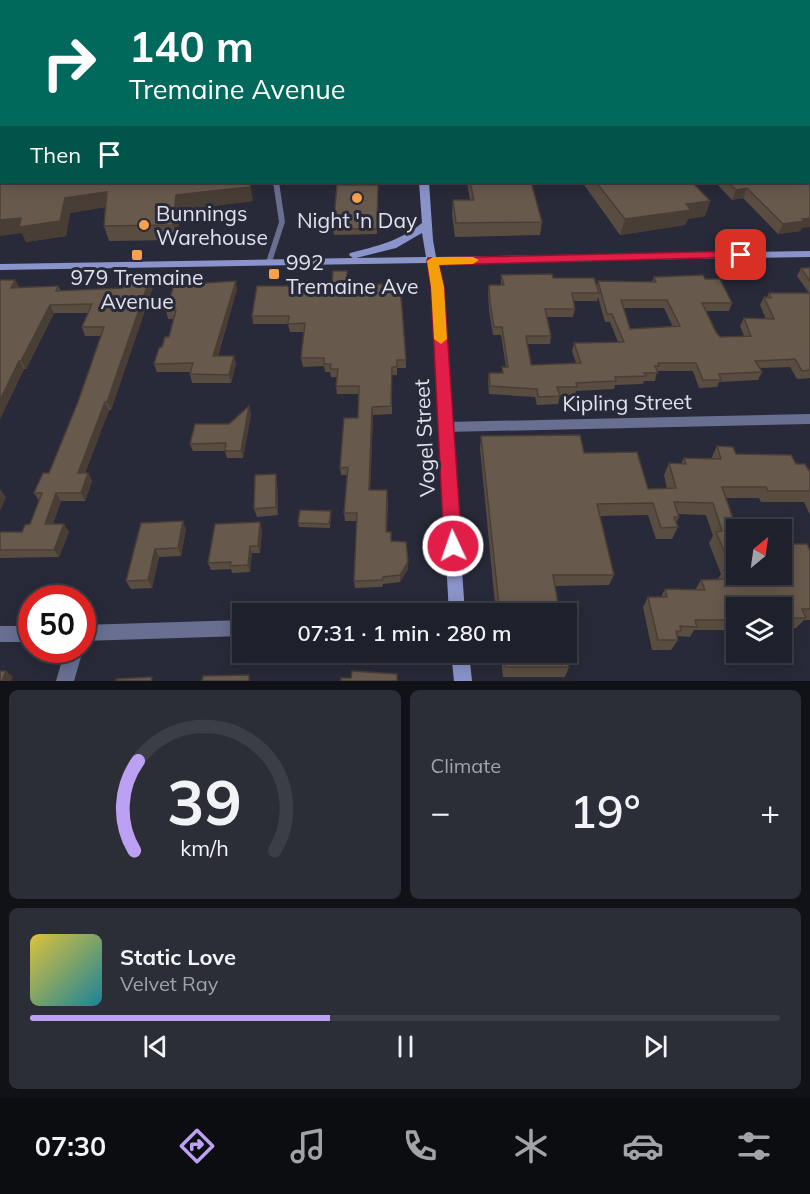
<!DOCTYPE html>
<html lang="en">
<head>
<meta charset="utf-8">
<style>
	:root { --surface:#1e202b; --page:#2b2d37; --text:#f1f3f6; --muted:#a1a3a9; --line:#3c3e47; --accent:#bca0f2 }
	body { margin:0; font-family:Mulish,sans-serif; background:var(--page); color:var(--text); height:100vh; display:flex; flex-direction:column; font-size:22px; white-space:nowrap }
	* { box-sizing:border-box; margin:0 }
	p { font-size:20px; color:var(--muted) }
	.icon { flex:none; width:33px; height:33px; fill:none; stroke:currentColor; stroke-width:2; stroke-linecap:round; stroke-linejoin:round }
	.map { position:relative; height:681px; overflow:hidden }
	.sheet { display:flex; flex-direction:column; gap:9px; padding:9px; background:#101218; flex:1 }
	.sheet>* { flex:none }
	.banner { position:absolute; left:0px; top:0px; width:810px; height:183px; box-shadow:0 3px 15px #0003,0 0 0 2px var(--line); background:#00695c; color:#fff; overflow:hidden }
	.needle { width:39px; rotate:29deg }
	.fabs { position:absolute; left:726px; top:519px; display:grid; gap:12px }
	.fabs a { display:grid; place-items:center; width:66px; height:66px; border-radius:0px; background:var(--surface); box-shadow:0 3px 15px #0003,0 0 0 2px var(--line); font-size:30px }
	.speed { position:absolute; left:18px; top:585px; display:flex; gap:12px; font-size:30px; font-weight:700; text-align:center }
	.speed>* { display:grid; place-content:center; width:78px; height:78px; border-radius:50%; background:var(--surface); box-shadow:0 3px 15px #0003,0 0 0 2px var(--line); line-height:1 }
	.speed .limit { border:9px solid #d22; background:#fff; color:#111 }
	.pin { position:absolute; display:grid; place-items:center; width:51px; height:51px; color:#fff; margin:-26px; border-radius:12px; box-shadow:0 3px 9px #0006 }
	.me { position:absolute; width:66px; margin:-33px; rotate:357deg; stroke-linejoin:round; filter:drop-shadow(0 0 4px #0008) }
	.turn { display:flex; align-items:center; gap:21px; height:126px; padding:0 30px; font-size:27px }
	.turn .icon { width:78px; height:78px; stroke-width:2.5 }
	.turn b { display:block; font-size:42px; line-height:51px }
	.then { display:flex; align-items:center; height:57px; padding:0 30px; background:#0003; gap:12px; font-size:22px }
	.big { font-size:45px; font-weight:600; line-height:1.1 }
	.sheet .card { flex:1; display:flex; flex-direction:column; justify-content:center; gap:9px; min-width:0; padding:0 21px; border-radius:9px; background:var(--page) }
	.sheet .dial { align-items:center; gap:0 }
	.dial svg { height:156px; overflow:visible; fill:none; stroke:var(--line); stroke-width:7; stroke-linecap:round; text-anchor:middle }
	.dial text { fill:var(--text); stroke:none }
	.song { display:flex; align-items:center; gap:18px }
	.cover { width:72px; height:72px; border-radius:9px; background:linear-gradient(135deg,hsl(50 70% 55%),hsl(190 70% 35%)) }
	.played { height:6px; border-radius:3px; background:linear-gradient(90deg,var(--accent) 40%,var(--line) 40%) }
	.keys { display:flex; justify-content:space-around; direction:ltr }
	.heat { display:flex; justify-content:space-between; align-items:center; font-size:33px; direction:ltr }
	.sheet .tiles { flex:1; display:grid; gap:9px; grid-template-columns:1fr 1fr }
	.card:last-child { grid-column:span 2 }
	.trip { position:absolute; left:232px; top:603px; width:345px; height:60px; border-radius:0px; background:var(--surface); box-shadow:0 3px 15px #0003,0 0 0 2px var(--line); font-weight:600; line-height:60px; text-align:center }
	.dock { display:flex; height:96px; justify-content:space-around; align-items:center; background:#0c0d11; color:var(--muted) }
	.dock .icon { width:42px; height:42px }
	.dock .active { color:var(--accent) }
	.dock b { font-size:27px; color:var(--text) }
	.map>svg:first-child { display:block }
</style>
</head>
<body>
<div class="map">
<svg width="810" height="681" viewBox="0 0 810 681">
	<rect width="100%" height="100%" fill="#282a39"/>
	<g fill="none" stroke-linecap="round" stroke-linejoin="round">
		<polygon fill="#686f91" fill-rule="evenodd" points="273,182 279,182 285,222 272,262 269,264 266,262 279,222"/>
		<g fill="#686f91" fill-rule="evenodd">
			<polygon points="810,414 810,424 446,432 441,431 439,427 441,423 446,422"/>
			<polygon points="243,620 243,636 82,641 82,625"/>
			<rect x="0" y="626" width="32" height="16"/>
			<polygon points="65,650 83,650 74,681 56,681"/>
		</g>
		<g fill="#8a94cb" fill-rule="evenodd">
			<polygon points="356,0 362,0 363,2 357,2"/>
			<path d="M 419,182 L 429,182 L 433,240 L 436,257 L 810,251 L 810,257 L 438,263 L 443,287 L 465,614 L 449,614 L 431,287 L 427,263 L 0,270 L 0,264 L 353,258 L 349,255 L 350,253 C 377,246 400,241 422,223 ZM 422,233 L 426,257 L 356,258 L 396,248 Z"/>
			<polygon points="451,652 469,652 472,681 454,681"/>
		</g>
	</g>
	<g fill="#594d42" fill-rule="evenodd">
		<polygon points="605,0 810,0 810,51 808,50 808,2 606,2"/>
		<polygon points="808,114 810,114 810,137 808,135"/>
		<polygon points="2,147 253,201 180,210 177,240 109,241 104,226 105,207 70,213 66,236 26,242 22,233"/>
		<polygon points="467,182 531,182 542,222 540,235 455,237 452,214 453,200 470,200"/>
		<polygon points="582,182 692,182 710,201 705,216 688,219 685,225 620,235"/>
		<polygon points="715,182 808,182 802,228 800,231 778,234 743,198 732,200"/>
		<polygon points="378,185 377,234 334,235 333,229"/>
		<path d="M 801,268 L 810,268 L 810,378 L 797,379 L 790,367 L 760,368 L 762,372 L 758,380 L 719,382 L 717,387 L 699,388 L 693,371 L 657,371 L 655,381 L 644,381 L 643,384 L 615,385 L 614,389 L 576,391 L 575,395 L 560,395 L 558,404 L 537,405 L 535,397 L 489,394 L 488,381 L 489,373 L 502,373 L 502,367 L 506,367 L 501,335 L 493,335 L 489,310 L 488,293 L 489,285 L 501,285 L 501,275 L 553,278 L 597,286 L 598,281 L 652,282 L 654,277 L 705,279 L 732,303 L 729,311 L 706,311 L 716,332 L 720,337 L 744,336 L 740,326 L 744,318 L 766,319 L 760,305 L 764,297 L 766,298 L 769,293 L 809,293 L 797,276 ZM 598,297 L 605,322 L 610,322 L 618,342 L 574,343 L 572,351 L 576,363 L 531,365 L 527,344 L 550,344 L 551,336 L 547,317 L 573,317 L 575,309 L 573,301 L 597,301 ZM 624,308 L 664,308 L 673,327 L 630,329 Z"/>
		<polygon points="347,279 347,286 406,360 406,368 397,368 397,375 392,375 392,414 373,415 370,490 388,498 387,532 391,541 408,562 408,569 400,582 383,584 382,587 355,588 354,581 357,521 345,521 344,513 347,475 341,475 340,468 358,418 359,394 337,394 336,386 337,377 331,377 330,372 325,372 324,366 303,367 301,358 304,332 290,332 288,324 253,324 252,316"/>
		<polygon points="15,280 19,287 58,286 61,291 123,288 154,284 111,410 109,410 85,473 88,473 92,481 85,501 61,501 53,524 69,532 59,557 0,558 0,532 22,532 30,524 39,501 34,493 49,473 78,402 102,336 85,336 82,327 88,313 54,313 26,369 24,369 0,419"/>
		<polygon points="237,289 218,356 236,364 231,383 192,383 190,374 191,372 157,372 154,364 169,337 174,319 168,319 166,310"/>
		<polygon points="251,414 243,458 227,458 225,451 193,451 190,444 229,424"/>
		<polygon points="481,436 584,453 648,489 667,489 664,475 669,463 681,464 684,458 711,459 717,446 736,454 796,464 810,472 810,515 804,502 761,502 759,498 726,498 736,574 782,574 782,544 810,551 810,620 804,620 796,628 782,628 782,608 736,608 736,621 730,630 694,630 690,637 677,636 678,640 671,650 652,650 643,607 648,597 661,597 665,589 695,590 701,580 718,579 721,574 709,543 713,536 706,515 678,514 679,517 676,523 678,527 672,539 656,539 648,515 600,516 614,575 609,585 555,586 560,614 496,614 480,448"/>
		<polygon points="277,482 278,515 257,517 254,509"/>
		<polygon points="331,511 331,515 330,528 299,527 298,523"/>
		<polygon points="141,523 186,529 181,556 159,557 152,588 131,589 126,581"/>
		<polygon points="262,530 260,553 252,553 250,572 232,573 231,569 211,570 208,563"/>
		<polygon points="500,652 566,652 569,667 565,677 503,677"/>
	</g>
	<g fill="#493e36">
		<rect x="0" y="117" width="2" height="15"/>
		<polygon points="250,182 253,201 180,210 177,240 173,225 176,195"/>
		<polygon points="747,188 743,198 732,200 736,190"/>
		<polygon points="107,192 112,206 70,213 66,236 26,242 22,233 0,236 0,220 65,198"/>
		<polygon points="710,201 705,216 688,219 685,225 620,235 625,219 686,204"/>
		<polygon points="810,218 810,227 802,228 800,231 778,234 783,224 802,219"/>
		<polygon points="151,275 154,284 111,410 107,402"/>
		<polygon points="15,280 20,288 11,288"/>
		<polygon points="236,281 237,289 215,364 213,356"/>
		<polygon points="50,305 54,313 26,369 21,361"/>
		<polygon points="234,356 236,364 231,383 229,375"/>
		<polygon points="19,361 24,369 0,419 0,400"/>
		<polygon points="105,402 109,410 82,481 78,473"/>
		<polygon points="249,406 251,414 243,458 241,451"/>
		<polygon points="372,407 373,415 370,498 369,490"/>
		<polygon points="88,473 92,481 85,501 81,493"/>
		<polygon points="276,474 277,482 278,515 276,507"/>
		<polygon points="0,489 6,497 0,511"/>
		<polygon points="56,493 61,501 50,531 45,524"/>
		<polygon points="183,521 186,529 181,556 178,548"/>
		<polygon points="260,522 262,530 260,553 258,546"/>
		<polygon points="64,524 69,532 59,557 54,550"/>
		<polygon points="250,546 252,553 250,572 248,565"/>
		<polygon points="155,549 159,557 152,588 148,580"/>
		<polygon points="408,562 408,569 400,582 400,575"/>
		<polygon points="6,671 13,677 11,681 2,681"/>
	</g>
	<g fill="#68594d" stroke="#493e36" stroke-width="1.5" fill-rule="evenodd">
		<rect x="133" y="0" width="164" height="2"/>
		<polygon points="424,0 454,0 455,2 425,2"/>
		<polygon points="620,0 810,0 810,36 808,35 808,2 622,2"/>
		<polygon points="2,93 2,117 0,117 0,98"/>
		<polygon points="0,147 2,147 2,182 250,182 250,187 176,195 173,225 104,226 107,192 65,198 60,221 19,227 21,218 0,220"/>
		<polygon points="808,178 810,179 810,218 802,219 805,221 783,224 747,188 736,190 728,182 808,182"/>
		<polygon points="470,182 531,182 542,222 456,223 453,200 474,200"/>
		<polygon points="596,182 692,182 710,201 686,204 691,210 625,219"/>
		<polygon points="337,185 378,185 377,229 333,229"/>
		<polygon points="801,268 810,268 810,281"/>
		<polygon points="333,271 347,271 346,286 400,283 406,360 397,360 397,367 392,367 391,406 372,407 369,490 387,490 386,532 391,532 391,541 406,542 408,562 400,575 383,577 382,580 354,581 357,513 344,513 348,467 340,468 344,418 358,418 359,386 336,386 338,369 330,369 331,364 324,364 324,358 301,358 305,323 288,324 289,316 252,316 257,286 332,286"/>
		<path d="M 552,274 L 553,278 L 594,278 L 599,293 L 572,293 L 575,309 L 545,309 L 551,336 L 526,336 L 531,365 L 581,363 L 574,343 L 624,342 L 612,314 L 607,314 L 598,281 L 656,282 L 654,277 L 703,275 L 705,279 L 720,279 L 732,303 L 702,303 L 716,332 L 720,337 L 751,336 L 744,318 L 774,319 L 764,297 L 771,298 L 769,293 L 810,293 L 810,370 L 802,371 L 795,359 L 755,361 L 762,372 L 719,374 L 721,380 L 703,380 L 696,363 L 658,363 L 659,366 L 655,366 L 658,373 L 644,373 L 646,376 L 615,377 L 616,381 L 576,383 L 577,387 L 557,387 L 560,396 L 538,397 L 537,389 L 490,386 L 489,373 L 503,373 L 502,367 L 508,367 L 502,327 L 494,327 L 490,302 L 489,285 L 504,285 L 501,275 ZM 621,300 L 667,300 L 680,326 L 630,329 Z"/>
		<polygon points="151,275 107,402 105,402 78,473 88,473 81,493 56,493 45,524 64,524 54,550 0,550 0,532 22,532 25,525 30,524 42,493 34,493 43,473 49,473 78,402 104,327 82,327 92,304 50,305 21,361 19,361 0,400 0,280 15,280 11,288 58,286 56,291 123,288 128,276"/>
		<polygon points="236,281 213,356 234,356 229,375 190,374 193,363 154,364 159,348 162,347 165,337 169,337 176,310 166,310 174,285"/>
		<polygon points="249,406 241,451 225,451 226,443 190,444 195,424 229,424"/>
		<polygon points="580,435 584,453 637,452 648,489 676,488 669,463 686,464 684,458 721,459 717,446 733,447 736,454 791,455 796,464 805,464 810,472 810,491 768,491 766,487 722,487 737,530 736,574 782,574 782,560 787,560 782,547 782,544 807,544 810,551 810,609 802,609 806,618 782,618 782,608 736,608 736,609 734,609 736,620 695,620 697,627 680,626 681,631 676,631 678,640 658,640 648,597 667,597 665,589 705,590 701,580 727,579 724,570 732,570 716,532 722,531 713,503 674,502 679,517 674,517 678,527 661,528 653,503 597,504 614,575 553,575 560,614 500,614 481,436"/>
		<polygon points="276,474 276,507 254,509 255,475"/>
		<polygon points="300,510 331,511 329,524 298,523"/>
		<polygon points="183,521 178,548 155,549 148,580 126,581 141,523"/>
		<polygon points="260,522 258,546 250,546 248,565 230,566 231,562 208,563 215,524"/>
		<polygon points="504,652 566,652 569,667 505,667"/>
		<polygon points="0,671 6,671 2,681 0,681"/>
		<polygon points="352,671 397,674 397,681 341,681 341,678 351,678"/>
		<polygon points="249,675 249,681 202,681 203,676"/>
		<polygon points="152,677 151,681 116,681 116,679"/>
	</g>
	<polygon fill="#e11d48" stroke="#92132f" stroke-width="1.5" points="741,251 747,255 745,257 439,265 444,287 462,546 459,551 453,554 447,551 444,546 431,287 427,261 428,258"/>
	<polygon fill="#f59e0b" points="433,257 473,257 479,260 473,264 439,265 444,287 447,339 441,344 434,339 431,287 427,261"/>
	<g fill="#f9a04c" stroke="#282a39" stroke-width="2">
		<circle cx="357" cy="198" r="6"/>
		<circle cx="144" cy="225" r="6"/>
		<rect x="131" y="249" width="12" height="12" rx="3"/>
		<rect x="268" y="268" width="12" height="12" rx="3"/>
	</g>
	<g text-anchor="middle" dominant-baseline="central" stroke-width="6" stroke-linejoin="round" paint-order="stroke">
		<g font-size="21" fill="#e0e2ec" stroke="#282a39" text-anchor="start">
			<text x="156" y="213">Bunnings<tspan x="156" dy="24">Warehouse</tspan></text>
			<text x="357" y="220" text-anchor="middle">Night 'n Day</text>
			<text x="286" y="262">992<tspan x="286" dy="24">Tremaine Ave</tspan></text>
			<text x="137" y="277" text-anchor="middle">979 Tremaine<tspan x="137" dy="24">Avenue</tspan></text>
		</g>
		<g font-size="21" fill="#e0e2ec" stroke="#282a39">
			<text transform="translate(627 402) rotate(-1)">Kipling Street</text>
			<text transform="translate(424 438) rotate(-93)">Vogel Street</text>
		</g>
	</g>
</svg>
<div class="fabs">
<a><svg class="needle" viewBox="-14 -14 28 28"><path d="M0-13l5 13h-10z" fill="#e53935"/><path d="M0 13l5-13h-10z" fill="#a1a3a9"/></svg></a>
<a><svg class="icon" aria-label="layers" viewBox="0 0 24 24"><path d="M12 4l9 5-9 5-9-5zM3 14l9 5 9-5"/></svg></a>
</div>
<div class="speed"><div class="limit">50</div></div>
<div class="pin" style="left:741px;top:255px;background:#d93025"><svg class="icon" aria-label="arrive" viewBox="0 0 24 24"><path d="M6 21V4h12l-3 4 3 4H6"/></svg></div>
<svg class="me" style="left:453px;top:546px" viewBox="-20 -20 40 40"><circle r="17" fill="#e11d48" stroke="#fff" stroke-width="3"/><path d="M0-11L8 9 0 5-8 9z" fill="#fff"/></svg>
<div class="trip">07:31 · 1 min · 280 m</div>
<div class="banner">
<div class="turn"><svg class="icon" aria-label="right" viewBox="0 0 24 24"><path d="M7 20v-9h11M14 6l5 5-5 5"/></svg><div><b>140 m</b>Tremaine Avenue</div></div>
<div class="then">Then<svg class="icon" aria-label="arrive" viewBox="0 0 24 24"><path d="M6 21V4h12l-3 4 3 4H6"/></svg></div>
</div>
</div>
<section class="sheet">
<div class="tiles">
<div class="card dial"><svg viewBox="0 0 100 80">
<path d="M14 69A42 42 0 1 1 86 69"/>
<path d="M14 69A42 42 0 0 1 16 23" stroke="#bca0f2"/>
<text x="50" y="56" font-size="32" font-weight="700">39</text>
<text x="50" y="72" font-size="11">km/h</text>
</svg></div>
<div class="card"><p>Climate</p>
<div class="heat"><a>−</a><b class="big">19°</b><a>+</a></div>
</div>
<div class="card">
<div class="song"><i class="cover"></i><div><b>Static Love</b><p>Velvet Ray</p></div></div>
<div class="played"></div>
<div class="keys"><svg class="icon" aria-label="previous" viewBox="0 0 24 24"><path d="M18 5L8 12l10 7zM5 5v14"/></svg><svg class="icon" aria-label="pause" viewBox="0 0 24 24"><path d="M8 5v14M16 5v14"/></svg><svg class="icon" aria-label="next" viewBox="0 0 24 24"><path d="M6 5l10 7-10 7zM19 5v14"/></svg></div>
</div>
</div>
</section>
<nav class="dock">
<b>07:30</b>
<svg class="icon active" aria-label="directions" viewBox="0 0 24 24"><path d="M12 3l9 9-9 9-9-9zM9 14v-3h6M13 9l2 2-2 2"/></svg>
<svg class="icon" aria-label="music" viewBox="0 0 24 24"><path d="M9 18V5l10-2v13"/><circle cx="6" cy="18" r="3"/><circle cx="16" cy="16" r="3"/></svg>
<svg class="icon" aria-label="phone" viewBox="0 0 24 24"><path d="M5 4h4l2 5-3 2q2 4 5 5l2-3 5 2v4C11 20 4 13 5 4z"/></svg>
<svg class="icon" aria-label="climate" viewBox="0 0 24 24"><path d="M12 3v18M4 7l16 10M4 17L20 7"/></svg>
<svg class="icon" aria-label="car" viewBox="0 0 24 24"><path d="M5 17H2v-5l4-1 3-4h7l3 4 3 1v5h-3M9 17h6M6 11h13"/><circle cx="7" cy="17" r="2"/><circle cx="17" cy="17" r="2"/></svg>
<svg class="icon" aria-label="filters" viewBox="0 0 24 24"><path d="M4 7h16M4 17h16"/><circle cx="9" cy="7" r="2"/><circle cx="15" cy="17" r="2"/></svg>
</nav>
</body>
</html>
